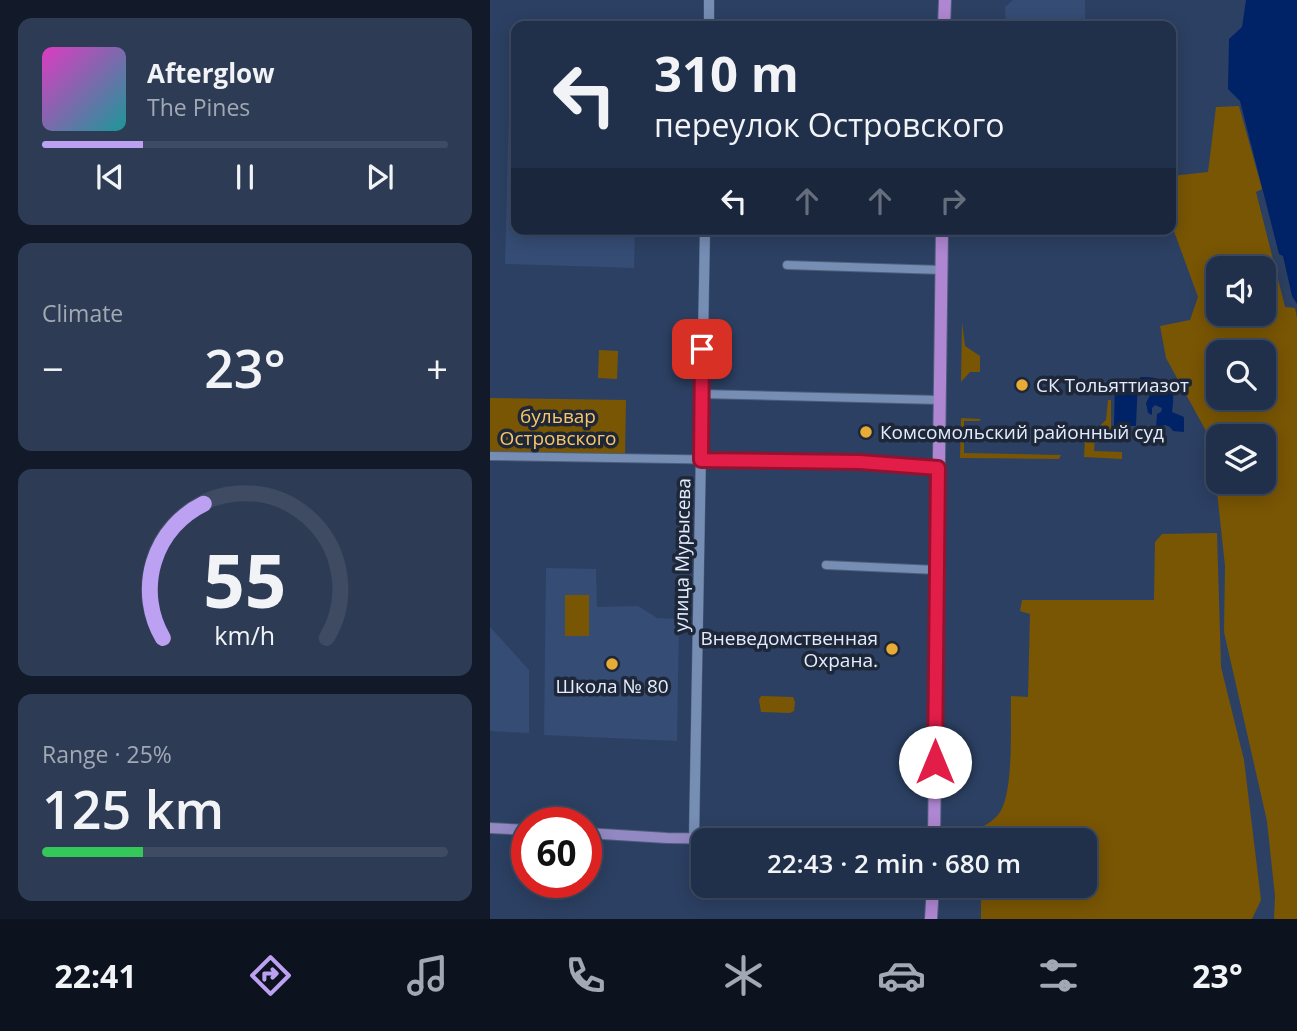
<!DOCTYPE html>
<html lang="en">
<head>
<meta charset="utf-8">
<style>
	:root { --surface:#21304a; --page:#2d3c54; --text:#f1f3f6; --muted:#a2a9b5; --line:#3e4b62; --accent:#bca0f2 }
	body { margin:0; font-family:"Open Sans",sans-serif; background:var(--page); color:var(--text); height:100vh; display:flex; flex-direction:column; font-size:26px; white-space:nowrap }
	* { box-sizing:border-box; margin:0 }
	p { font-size:23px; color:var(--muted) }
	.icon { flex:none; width:38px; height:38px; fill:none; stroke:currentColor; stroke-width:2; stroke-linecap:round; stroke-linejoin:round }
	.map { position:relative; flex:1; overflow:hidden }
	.sheet { display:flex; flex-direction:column; gap:18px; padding:18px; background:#121a29; width:490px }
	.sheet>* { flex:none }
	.guide { position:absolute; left:21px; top:21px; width:665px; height:214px; border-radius:14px; box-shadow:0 4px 18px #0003,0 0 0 2px var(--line); background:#21304a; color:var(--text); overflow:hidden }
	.fabs { position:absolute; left:716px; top:256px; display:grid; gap:14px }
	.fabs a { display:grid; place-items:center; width:70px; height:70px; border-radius:14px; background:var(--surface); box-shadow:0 4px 18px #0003,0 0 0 2px var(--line); font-size:35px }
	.speed { position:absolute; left:21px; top:807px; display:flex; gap:14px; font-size:35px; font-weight:700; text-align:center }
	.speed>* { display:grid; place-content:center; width:91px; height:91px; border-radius:50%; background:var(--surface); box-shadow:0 4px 18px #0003,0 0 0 2px var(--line); line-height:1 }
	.speed .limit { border:10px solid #d22; background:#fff; color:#111 }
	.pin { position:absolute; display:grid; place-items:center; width:60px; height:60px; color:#fff; margin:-30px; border-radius:14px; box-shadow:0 4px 10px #0006 }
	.me { position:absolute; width:77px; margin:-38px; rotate:0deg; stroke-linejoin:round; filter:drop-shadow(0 0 5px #0008) }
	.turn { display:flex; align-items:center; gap:24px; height:147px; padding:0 28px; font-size:32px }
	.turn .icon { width:91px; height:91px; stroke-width:2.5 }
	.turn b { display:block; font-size:49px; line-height:60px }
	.lanes { display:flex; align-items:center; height:66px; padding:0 28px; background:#0003; justify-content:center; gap:35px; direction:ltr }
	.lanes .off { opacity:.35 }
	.big { font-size:52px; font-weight:600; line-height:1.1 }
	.sheet .tile { flex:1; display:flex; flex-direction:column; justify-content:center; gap:10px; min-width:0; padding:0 24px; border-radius:14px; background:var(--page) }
	.sheet .dial { align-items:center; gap:0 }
	.dial svg { height:182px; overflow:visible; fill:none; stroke:var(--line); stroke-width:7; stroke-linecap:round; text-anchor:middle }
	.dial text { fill:var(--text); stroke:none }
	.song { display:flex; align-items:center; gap:21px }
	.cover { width:84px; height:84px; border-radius:10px; background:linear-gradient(135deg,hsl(310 70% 55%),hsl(180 70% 35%)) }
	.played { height:7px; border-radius:4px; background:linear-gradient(90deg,var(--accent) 25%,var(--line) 25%) }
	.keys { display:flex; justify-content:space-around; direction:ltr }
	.heat { display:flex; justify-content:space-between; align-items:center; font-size:38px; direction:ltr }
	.charge { height:10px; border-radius:5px; background:linear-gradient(90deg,#34c759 25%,var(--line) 0) }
	.trip { position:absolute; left:201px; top:828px; width:406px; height:70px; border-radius:14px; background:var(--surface); box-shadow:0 4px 18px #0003,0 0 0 2px var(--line); font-weight:600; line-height:70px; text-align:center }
	.menu { display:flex; height:112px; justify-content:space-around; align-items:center; background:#0d131e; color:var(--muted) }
	.menu .icon { width:49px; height:49px }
	.menu .active { color:var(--accent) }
	.menu b { font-size:32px; color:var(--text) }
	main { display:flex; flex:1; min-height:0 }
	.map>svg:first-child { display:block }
</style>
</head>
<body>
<main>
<section class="sheet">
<div class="tile">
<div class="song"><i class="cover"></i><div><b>Afterglow</b><p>The Pines</p></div></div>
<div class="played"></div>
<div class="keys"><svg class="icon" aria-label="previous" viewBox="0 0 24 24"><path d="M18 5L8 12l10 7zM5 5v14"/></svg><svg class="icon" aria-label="pause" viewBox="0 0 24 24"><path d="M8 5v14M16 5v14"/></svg><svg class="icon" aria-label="next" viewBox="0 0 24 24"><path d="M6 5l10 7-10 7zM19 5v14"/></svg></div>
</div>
<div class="tile"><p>Climate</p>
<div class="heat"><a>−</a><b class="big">23°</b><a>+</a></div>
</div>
<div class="tile dial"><svg viewBox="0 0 100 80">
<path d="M14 69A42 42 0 1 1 86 69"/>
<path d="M14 69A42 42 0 0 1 32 10" stroke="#bca0f2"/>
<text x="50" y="56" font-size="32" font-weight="700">55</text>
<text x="50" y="72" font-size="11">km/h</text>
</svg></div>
<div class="tile"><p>Range · 25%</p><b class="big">125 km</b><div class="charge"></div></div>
</section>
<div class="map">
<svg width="807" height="919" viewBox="0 0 807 919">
	<rect width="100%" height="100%" fill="#2c4063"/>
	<g fill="#354c74">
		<polygon points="523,0 595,0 595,26 516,26 515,7"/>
		<polygon points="19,109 26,109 26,229 145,229 144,268 15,264"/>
		<polygon points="56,568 106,569 107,607 148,606 167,618 189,619 187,741 54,735"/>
		<polygon points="0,627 39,670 39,733 0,731"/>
	</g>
	<g fill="#795604" fill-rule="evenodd">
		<path d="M 749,106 L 772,189 L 766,192 L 795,307 L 805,308 L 807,318 L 807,919 L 784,919 L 785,896 L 777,821 L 734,632 L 735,566 L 724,464 L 716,431 L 676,358 L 670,326 L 700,320 L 708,297 L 681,223 L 681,176 L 718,172 L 726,107 ZM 728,268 L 774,268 L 774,313 L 728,313 ZM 728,352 L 774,352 L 774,397 L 728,397 ZM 728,436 L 774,436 L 774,481 L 728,481 Z"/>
		<polygon points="472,322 475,346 490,356 490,372 480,372 471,382"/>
		<polygon points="109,350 128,351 127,379 108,378"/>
		<polygon points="0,398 136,400 135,455 0,453"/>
		<polygon points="618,400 621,400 621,427 630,427 629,437 605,437 604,451 632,452 632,459 594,457 595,440 616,420"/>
		<polygon points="471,418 491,419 489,421 474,421 474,453 571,455 569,459 470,458"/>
		<path d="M 727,533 L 731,667 L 754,760 L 771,900 L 762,919 L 491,919 L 491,886 L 595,886 L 595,840 L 483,840 L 479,834 C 487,829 500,824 507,816 C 525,798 520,723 521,696 L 538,697 L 540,614 L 530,611 L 532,600 L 664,600 L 665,542 L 672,534 Z"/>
		<rect x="75" y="595" width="24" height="41"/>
		<polygon points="271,696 303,697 305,702 304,711 300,713 271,712 269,700"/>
	</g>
	<g fill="#026">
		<polygon points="756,0 807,0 807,304 802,296 793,256 789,254 750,101 738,89 739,39 752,27"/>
		<path d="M 650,377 C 677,377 687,383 682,412 L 694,417 L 694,432 L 683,431 L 680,427 L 675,425 L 666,428 L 667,414 L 671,412 L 672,408 L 665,405 L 662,408 L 662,415 L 658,413 L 656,403 L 662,391 L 658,386 L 650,386 Z"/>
		<polygon points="625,379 648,379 646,426 624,426"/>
	</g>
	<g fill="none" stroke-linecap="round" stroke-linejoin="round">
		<defs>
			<g id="minor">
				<polyline points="297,265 452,270"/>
				<polyline points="212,394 449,400"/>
				<polyline points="0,456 370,462 448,468"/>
				<polyline points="336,565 447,570"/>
			</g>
			<g id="tertiary">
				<polyline points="219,26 219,0"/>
				<polyline points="204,838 215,229"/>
			</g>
			<g id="secondary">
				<polyline points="0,828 37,830"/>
				<polyline points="96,833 177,838 299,840"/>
			</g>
			<g id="primary">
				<polyline points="454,26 455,0"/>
				<polyline points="444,840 452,229"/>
				<polyline points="441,919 443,886"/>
			</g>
		</defs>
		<use href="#minor" stroke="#4e5d7a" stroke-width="10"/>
		<use href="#tertiary" stroke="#4e5d7a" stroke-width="11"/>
		<use href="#secondary" stroke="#4e5d7a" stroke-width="12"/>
		<use href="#primary" stroke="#4e5d7a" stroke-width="14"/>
		<use href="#minor" stroke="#768db4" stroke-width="8"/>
		<use href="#tertiary" stroke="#768db4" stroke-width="10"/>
		<use href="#secondary" stroke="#9289c3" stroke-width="10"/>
		<use href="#primary" stroke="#ae86d1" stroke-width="12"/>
	</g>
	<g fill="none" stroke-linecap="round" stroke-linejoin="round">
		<defs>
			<polyline id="route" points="212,349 211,460 370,462 448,468 445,762"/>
		</defs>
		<use href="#route" stroke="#92132f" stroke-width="18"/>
		<use href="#route" stroke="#e11d48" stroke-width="12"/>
	</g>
	<g fill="#e6ac36" stroke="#1e2737" stroke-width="2.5">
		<circle cx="532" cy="385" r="7"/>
		<circle cx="376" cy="432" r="7"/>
		<circle cx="402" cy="649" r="7"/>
		<circle cx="122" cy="664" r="7"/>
	</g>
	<g text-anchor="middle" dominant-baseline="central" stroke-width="7" stroke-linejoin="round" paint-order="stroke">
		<g font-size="19" fill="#e2ecfe" stroke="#1e2737" text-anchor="start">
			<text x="546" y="385">СК Тольяттиазот</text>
			<text x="390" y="432">Комсомольский районный суд</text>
			<text x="388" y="638" text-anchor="end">Вневедомственная<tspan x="388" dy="22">Охрана.</tspan></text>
			<text x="122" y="686" text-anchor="middle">Школа № 80</text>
		</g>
		<g font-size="19" fill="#f9c669" stroke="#1e2737">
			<text x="68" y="416">бульвар<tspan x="68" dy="22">Островского</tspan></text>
		</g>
		<g font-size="19" fill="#e2ecfe" stroke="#1e2737">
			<text transform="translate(192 555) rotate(-89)">улица Мурысева</text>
		</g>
	</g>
</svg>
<div class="fabs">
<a><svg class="icon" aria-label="sound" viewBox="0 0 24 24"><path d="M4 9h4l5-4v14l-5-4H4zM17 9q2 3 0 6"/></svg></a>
<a><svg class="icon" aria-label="search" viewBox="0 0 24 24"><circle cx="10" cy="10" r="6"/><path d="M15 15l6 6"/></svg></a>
<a><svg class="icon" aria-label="layers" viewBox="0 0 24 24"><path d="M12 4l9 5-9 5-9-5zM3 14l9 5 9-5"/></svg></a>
</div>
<div class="speed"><div class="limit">60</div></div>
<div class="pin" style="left:212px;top:349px;background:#d93025"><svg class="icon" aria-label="arrive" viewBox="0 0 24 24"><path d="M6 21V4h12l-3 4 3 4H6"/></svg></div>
<svg class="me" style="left:445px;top:762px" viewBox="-20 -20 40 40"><circle r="19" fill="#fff"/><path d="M0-13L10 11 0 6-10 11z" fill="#e11d48"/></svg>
<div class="trip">22:43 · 2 min · 680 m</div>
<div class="guide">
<div class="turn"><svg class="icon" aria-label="left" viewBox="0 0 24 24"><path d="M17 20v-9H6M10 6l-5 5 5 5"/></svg><div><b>310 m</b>переулок Островского</div></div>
<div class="lanes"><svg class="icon" aria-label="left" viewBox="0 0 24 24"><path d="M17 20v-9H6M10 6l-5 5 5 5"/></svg><svg class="icon off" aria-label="ahead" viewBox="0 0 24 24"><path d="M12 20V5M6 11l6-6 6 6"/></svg><svg class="icon off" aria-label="ahead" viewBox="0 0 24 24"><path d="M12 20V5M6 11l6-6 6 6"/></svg><svg class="icon off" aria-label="right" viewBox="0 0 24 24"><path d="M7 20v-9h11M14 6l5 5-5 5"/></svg></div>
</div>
</div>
</main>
<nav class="menu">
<b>22:41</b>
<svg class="icon active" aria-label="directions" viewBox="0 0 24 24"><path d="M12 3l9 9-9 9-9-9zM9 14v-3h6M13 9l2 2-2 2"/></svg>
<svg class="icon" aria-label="music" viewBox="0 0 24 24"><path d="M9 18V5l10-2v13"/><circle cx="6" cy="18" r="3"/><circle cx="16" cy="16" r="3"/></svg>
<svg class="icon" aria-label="phone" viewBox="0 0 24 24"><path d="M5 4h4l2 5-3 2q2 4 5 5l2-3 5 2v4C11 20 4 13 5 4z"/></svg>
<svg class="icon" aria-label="climate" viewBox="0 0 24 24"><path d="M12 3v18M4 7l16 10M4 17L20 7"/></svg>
<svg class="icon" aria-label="car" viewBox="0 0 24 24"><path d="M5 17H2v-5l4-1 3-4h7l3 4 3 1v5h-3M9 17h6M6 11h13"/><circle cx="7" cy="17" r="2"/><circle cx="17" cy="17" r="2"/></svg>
<svg class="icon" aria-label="filters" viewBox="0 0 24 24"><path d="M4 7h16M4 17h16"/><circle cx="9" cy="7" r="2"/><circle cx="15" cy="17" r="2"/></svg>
<b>23°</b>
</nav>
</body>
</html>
